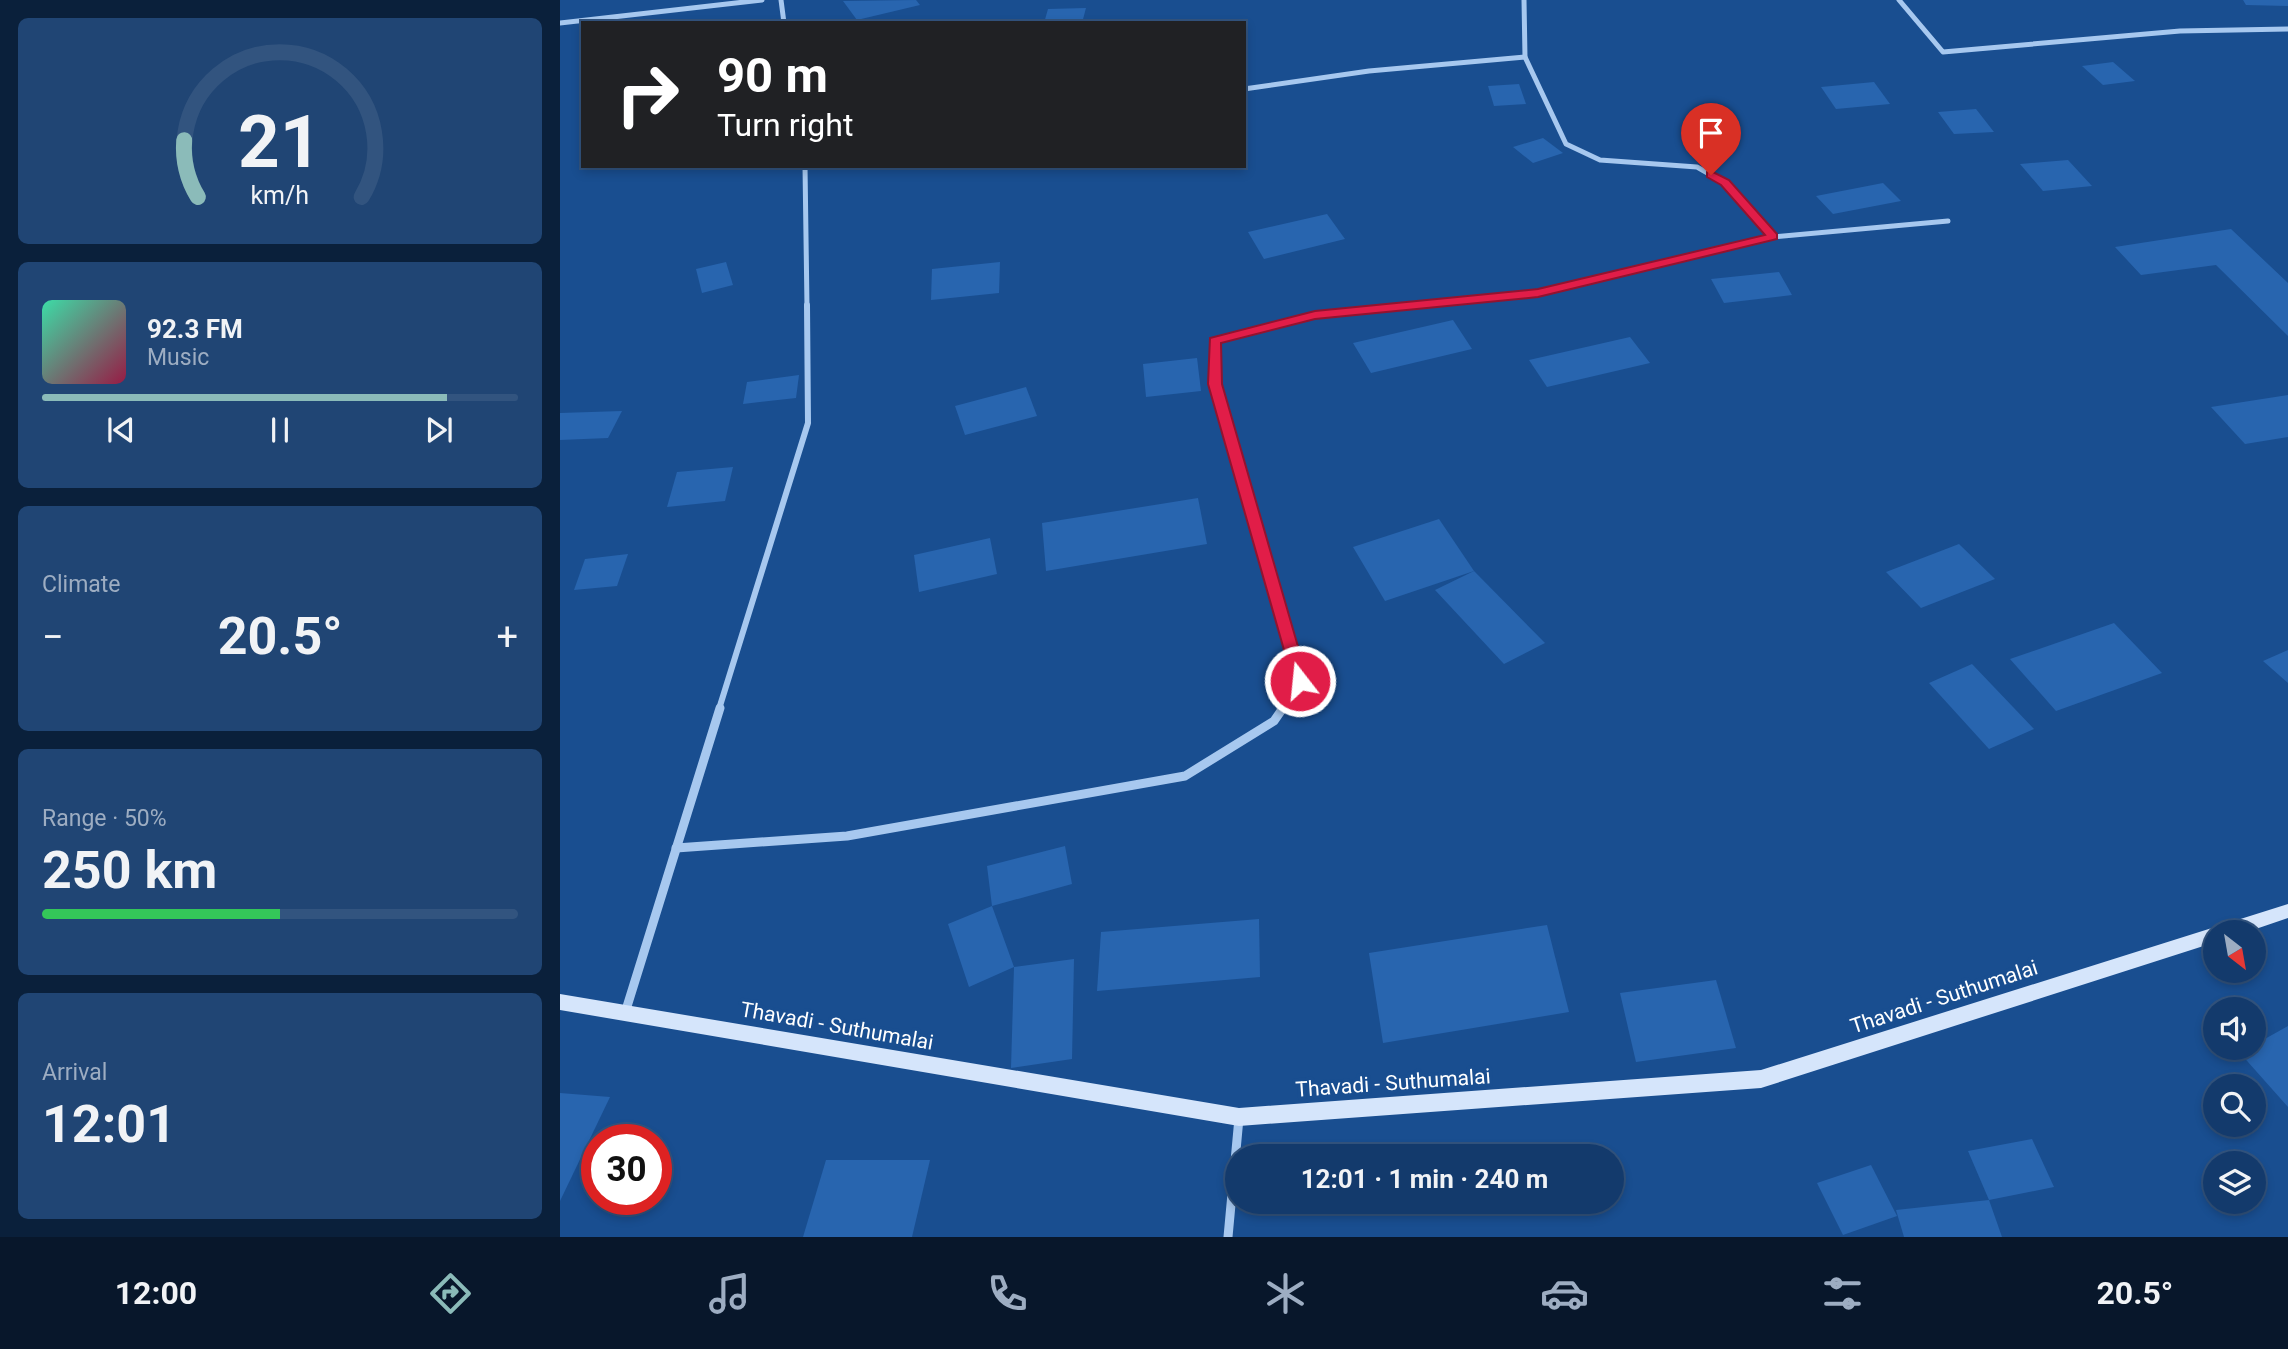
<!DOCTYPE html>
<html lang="en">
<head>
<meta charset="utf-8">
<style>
	:root { --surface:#133a6c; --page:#204574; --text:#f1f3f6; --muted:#9dadc2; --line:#32547f; --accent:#8bbbb9 }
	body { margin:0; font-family:Roboto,sans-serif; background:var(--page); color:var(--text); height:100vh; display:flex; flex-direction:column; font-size:26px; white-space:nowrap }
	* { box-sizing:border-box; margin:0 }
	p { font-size:23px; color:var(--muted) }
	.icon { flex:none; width:38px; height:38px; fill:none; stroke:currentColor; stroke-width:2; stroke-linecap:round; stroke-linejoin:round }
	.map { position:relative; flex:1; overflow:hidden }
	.details { display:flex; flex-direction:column; gap:18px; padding:18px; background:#0a203b; width:560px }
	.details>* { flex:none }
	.hud { position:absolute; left:21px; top:21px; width:665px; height:147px; border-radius:0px; box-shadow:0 4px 10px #0003,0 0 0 2px var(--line); background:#202124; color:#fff; overflow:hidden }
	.needle { width:46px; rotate:149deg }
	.buttons { position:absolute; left:1643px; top:920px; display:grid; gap:14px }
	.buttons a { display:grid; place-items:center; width:63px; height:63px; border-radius:50%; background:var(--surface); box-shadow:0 4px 10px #0003,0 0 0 2px var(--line); font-size:35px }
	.speed { position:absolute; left:21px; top:1124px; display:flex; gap:14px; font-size:35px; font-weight:700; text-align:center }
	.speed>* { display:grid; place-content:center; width:91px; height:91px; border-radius:50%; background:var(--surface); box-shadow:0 4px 10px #0003,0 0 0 2px var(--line); line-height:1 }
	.speed .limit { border:10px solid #d22; background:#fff; color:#111 }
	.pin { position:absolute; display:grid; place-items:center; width:60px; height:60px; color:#fff; margin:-72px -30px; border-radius:50% 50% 50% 0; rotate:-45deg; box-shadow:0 0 7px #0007 }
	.pin .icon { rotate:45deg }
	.me { position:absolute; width:77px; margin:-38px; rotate:344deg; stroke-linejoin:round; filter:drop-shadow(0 0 5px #0008) }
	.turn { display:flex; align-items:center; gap:24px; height:147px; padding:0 21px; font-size:32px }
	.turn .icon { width:91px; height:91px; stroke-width:2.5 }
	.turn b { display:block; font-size:49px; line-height:60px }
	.big { font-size:52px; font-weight:700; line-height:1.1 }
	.details .widget { flex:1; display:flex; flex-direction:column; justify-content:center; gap:10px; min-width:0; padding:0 24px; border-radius:10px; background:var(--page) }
	.details .dial { align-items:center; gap:0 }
	.dial svg { height:182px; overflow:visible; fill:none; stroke:var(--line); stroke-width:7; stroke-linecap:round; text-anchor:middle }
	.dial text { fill:var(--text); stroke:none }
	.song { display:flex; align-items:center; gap:21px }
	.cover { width:84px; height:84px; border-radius:10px; background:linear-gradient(135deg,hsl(160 70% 55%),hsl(340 70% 35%)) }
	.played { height:7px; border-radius:4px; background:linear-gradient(90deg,var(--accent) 85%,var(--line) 85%) }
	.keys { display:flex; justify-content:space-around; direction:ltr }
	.heat { display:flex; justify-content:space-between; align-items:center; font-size:38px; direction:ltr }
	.charge { height:10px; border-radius:5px; background:linear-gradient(90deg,#34c759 50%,var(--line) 0) }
	.trip { position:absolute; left:665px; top:1144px; width:399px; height:70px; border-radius:35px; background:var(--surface); box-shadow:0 4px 10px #0003,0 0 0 2px var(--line); font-weight:700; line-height:70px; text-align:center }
	.tabs { display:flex; height:112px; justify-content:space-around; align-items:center; background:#08172b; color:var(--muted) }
	.tabs .icon { width:49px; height:49px }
	.tabs .current { color:var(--accent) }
	.tabs b { font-size:32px; color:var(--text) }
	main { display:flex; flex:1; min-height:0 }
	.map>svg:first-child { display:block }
</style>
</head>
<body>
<main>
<section class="details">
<div class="widget dial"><svg viewBox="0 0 100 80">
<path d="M14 69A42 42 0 1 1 86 69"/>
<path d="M14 69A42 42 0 0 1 8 44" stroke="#8bbbb9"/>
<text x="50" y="56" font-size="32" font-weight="700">21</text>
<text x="50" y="72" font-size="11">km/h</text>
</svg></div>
<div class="widget">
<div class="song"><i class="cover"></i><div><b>92.3 FM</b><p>Music</p></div></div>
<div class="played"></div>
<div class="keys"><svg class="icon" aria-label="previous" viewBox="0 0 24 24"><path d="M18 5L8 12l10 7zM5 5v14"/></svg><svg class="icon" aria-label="pause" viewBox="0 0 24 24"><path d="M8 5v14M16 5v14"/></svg><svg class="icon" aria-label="next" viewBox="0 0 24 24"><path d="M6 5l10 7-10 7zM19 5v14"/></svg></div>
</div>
<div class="widget"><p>Climate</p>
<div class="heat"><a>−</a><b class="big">20.5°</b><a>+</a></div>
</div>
<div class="widget"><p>Range · 50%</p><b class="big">250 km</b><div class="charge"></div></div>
<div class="widget"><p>Arrival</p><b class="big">12:01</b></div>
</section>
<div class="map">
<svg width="1728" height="1237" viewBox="0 0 1728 1237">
	<rect width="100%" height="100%" fill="#194e90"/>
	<g fill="#2865af">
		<polygon points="356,0 360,5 297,20 283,1"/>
		<polygon points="1683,0 1728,0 1728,6 1686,5"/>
		<polygon points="526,8 522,23 484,23 488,9"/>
		<polygon points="1553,62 1575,81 1543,85 1522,66"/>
		<polygon points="1314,82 1330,104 1276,109 1261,87"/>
		<polygon points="959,84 966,104 934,106 928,86"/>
		<polygon points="1416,109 1434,132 1394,134 1378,112"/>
		<polygon points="983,138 1003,153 973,163 953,147"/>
		<polygon points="1508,160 1532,186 1483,191 1460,164"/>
		<polygon points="1323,183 1341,201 1273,214 1256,196"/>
		<polygon points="767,214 785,239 704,259 688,232"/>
		<polygon points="1671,229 1728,283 1728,336 1656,265 1581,275 1555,247"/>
		<polygon points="166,262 173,285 142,293 136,269"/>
		<polygon points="440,262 439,293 371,300 372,269"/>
		<polygon points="1219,272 1232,295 1164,303 1151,279"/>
		<polygon points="893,320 912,349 811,373 793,343"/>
		<polygon points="1070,337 1090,363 987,387 969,360"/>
		<polygon points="637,358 641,391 586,397 583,364"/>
		<polygon points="239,375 236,398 183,404 187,382"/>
		<polygon points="466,387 477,416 405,435 395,406"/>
		<polygon points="1728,395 1728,437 1685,444 1651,407"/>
		<polygon points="62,411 48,438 0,440 0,413"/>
		<polygon points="173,467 165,501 107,507 117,472"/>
		<polygon points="638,498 647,544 486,571 482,523"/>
		<polygon points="879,519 914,571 825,601 793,547"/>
		<polygon points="430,538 437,574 359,592 354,555"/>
		<polygon points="1399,544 1435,579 1361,608 1326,572"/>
		<polygon points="68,554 57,586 14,590 25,559"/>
		<polygon points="914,571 985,643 944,664 875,590"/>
		<polygon points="1554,623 1602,673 1496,711 1450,659"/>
		<polygon points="1728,650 1728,683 1703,661"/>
		<polygon points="1412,664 1474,729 1429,749 1369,683"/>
		<polygon points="505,846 512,884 432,906 454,967 409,987 388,924 432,906 427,866"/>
		<polygon points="699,919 700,977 537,991 541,932"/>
		<polygon points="987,925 1009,1012 823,1043 809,953"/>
		<polygon points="514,959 512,1059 451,1068 454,967"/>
		<polygon points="1156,980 1176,1048 1076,1062 1060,993"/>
		<polygon points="1728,1026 1728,1107 1680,1053 1694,1048 1694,1045"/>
		<polygon points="0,1093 50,1097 0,1201"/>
		<polygon points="1472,1139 1494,1187 1429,1200 1408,1151"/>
		<polygon points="266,1160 370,1160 352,1237 243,1237"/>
		<polygon points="1311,1165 1337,1216 1283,1235 1257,1183"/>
		<polygon points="1429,1200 1442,1237 1344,1237 1336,1210"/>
	</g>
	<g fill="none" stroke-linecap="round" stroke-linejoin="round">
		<g stroke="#a7c8ef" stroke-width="5">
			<polyline points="221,0 224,23"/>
			<polyline points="964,0 965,57 1006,144 1040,160 1137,167 1165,183 1213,237"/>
			<polyline points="1339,0 1383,52 1620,31 1728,29"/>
			<polyline points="0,23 202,0"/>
			<polyline points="684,89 809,71 965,57"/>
			<polyline points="245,166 247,307"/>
			<polyline points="836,307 978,293 1213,237 1388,221"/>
		</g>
		<g stroke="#a7c8ef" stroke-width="6">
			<polyline points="159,709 248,423 247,305"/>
			<polyline points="722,709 740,681 655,384 654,341 755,315 854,305"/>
		</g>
		<g stroke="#a7c8ef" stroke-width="9">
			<polyline points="116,848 287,836 625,776 714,721 723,708"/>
			<polyline points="65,1013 160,708"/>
			<polyline points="668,1237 679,1118"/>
		</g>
		<polygon fill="#d5e5fb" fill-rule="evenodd" points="1728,904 1728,918 1684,933 1656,933 1656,942 1201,1088 679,1126 0,1010 0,994 679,1108 1201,1070"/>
	</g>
	<polygon fill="#e11d48" stroke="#92132f" stroke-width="2" points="1151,171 1169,180 1217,234 1217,239 978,297 755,319 661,343 662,384 748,681 740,687 734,685 648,384 650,338 755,311 978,289 1205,235 1161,185 1147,177 1147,172"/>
	<g text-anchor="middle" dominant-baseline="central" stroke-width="7" stroke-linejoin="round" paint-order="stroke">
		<g font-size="21" fill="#fff" stroke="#194e90">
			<text transform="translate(1384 997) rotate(-18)">Thavadi - Suthumalai</text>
			<text transform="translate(277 1026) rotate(10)">Thavadi - Suthumalai</text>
			<text transform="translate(833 1083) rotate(-4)">Thavadi - Suthumalai</text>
		</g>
	</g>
</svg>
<div class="buttons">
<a><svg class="needle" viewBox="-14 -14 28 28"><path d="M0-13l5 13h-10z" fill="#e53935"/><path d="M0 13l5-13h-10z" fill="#9dadc2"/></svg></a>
<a><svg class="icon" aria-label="sound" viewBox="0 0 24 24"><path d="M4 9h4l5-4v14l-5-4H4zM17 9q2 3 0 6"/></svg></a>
<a><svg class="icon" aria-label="search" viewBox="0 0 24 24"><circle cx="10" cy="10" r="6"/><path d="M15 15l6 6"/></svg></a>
<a><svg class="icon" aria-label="layers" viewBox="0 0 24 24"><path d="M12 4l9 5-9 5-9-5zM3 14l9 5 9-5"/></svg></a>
</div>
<div class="speed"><div class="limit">30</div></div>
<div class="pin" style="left:1151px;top:175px;background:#d93025"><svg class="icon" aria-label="arrive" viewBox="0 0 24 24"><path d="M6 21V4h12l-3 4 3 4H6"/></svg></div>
<svg class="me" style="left:740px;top:681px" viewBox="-20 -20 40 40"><circle r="17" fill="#e11d48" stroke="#fff" stroke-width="3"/><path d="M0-11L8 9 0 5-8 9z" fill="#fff"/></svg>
<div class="trip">12:01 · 1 min · 240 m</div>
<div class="hud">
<div class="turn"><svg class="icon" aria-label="right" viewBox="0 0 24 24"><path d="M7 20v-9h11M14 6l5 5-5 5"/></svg><div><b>90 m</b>Turn right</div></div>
</div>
</div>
</main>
<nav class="tabs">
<b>12:00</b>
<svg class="icon current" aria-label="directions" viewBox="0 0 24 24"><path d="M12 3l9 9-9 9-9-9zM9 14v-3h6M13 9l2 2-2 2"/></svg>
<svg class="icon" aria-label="music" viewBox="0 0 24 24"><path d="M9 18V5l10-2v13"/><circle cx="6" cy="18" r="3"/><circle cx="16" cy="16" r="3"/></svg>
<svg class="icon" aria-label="phone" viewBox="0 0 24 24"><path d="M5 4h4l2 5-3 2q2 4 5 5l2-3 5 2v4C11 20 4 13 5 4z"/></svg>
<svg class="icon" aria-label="climate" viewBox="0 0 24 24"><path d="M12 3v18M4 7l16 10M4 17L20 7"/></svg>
<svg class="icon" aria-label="car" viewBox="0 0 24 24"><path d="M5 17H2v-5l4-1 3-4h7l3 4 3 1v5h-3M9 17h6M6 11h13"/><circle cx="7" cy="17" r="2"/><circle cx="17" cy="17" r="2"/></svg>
<svg class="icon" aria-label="filters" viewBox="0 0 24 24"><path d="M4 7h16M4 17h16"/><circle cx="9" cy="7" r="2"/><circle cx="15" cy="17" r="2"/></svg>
<b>20.5°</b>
</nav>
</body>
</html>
